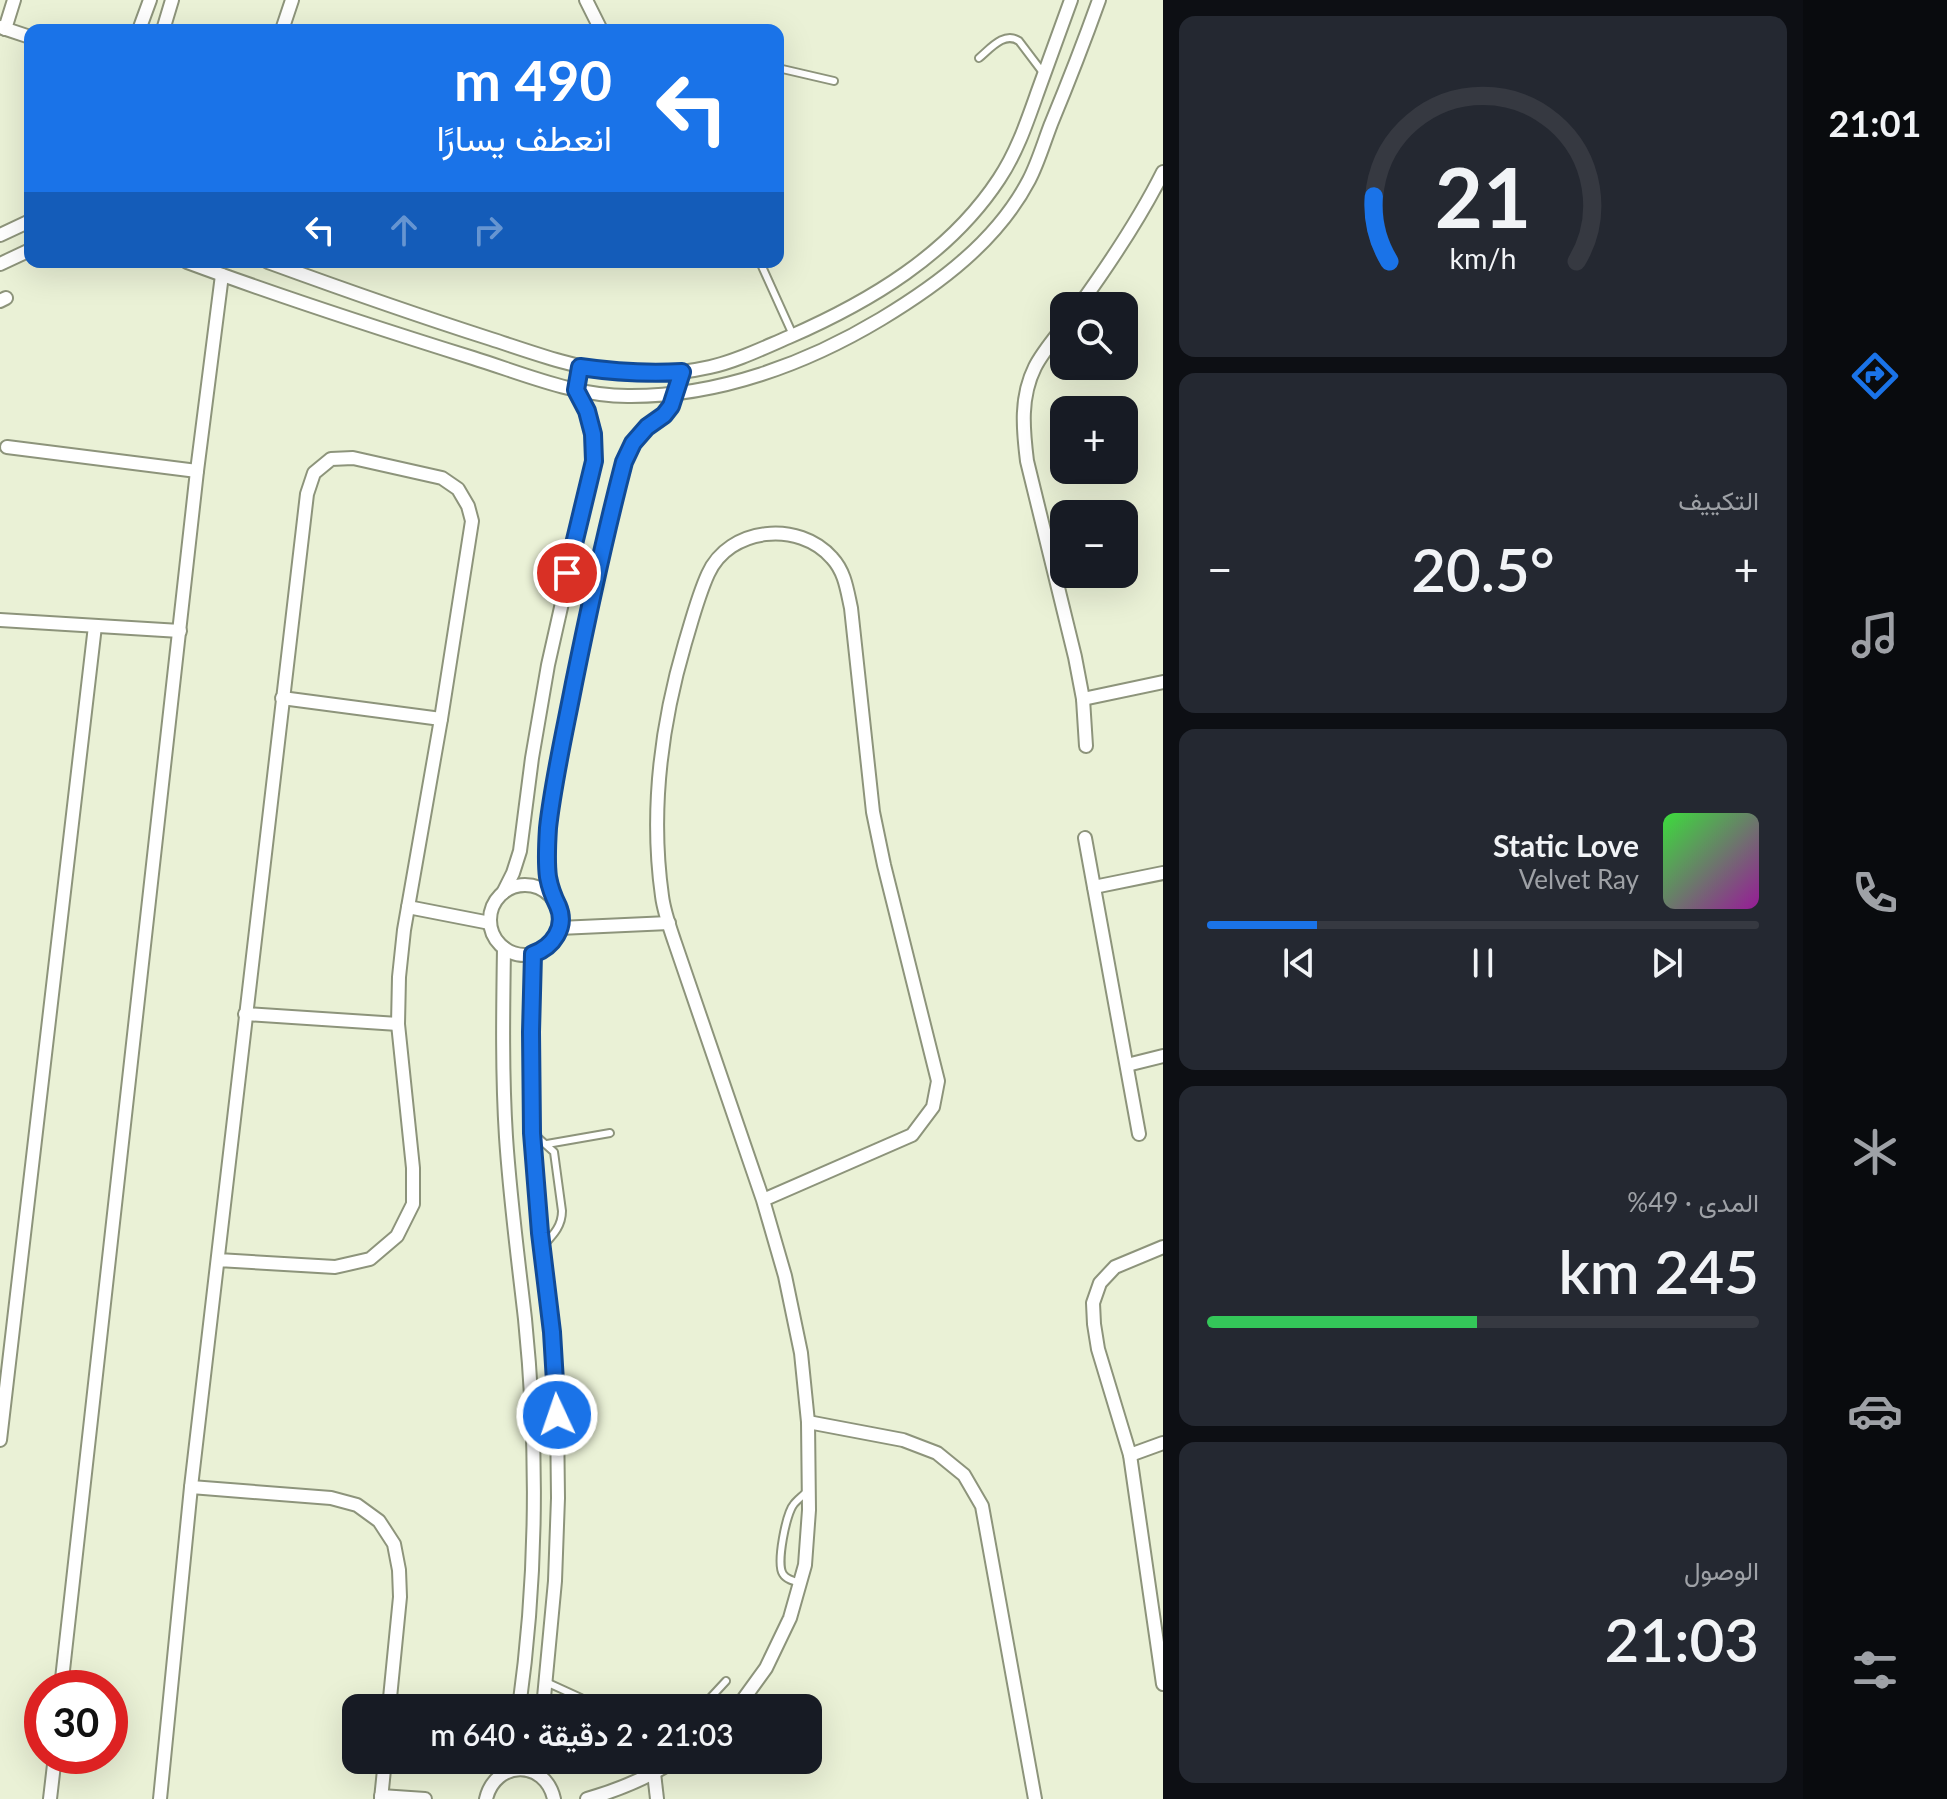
<!DOCTYPE html>
<html lang="ar">
<head>
<meta charset="utf-8">
<style>
	:root { --surface:#171b24; --page:#242831; --text:#f1f3f6; --muted:#9ea1a6; --line:#363941; --accent:#1a73e8 }
	body { margin:0; font-family:Lato,Vazirmatn,sans-serif; background:var(--page); color:var(--text); direction:rtl; height:100vh; display:flex; flex-direction:column; font-size:30px; white-space:nowrap }
	* { box-sizing:border-box; margin:0 }
	p { font-size:26px; color:var(--muted) }
	.icon { flex:none; width:44px; height:44px; fill:none; stroke:currentColor; stroke-width:2; stroke-linecap:round; stroke-linejoin:round }
	.map { position:relative; flex:1; overflow:hidden; direction:ltr }
	.panel { display:flex; flex-direction:column; gap:16px; padding:16px; background:#0d0f14; width:640px }
	.panel>* { flex:none }
	.banner { position:absolute; left:24px; top:24px; width:760px; height:244px; border-radius:16px; box-shadow:0 8px 32px #0002; direction:rtl; background:#1a73e8; color:#fff; overflow:hidden }
	.controls { position:absolute; left:1050px; top:292px; display:grid; gap:16px }
	.controls a { display:grid; place-items:center; width:88px; height:88px; border-radius:16px; background:var(--surface); box-shadow:0 8px 32px #0002; font-size:40px }
	.speed { position:absolute; left:24px; top:1670px; display:flex; gap:16px; font-size:40px; font-weight:700; text-align:center }
	.speed>* { display:grid; place-content:center; width:104px; height:104px; border-radius:50%; background:var(--surface); box-shadow:0 8px 32px #0002; line-height:1 }
	.speed .limit { border:12px solid #d22; background:#fff; color:#111 }
	.pin { position:absolute; display:grid; place-items:center; width:68px; height:68px; color:#fff; margin:-34px; border:4px solid #fff; border-radius:50%; box-shadow:0 2px 8px #0007 }
	.me { position:absolute; width:88px; margin:-44px; rotate:357deg; stroke-linejoin:round; filter:drop-shadow(0 0 6px #0008) }
	.turn { display:flex; align-items:center; gap:28px; height:168px; padding:0 40px; font-size:36px }
	.turn .icon { width:104px; height:104px; stroke-width:2.5 }
	.turn b { display:block; font-size:56px; line-height:68px }
	.lanes { display:flex; align-items:center; height:76px; padding:0 40px; background:#0003; justify-content:center; gap:40px; direction:ltr }
	.lanes .off { opacity:.35 }
	.big { font-size:60px; font-weight:600; line-height:1.1 }
	.panel .card { flex:1; display:flex; flex-direction:column; justify-content:center; gap:12px; min-width:0; padding:0 28px; border-radius:16px; background:var(--page) }
	.panel .dial { align-items:center; gap:0 }
	.dial svg { height:208px; overflow:visible; fill:none; stroke:var(--line); stroke-width:7; stroke-linecap:round; text-anchor:middle }
	.dial text { fill:var(--text); stroke:none }
	.song { display:flex; align-items:center; gap:24px }
	.cover { width:96px; height:96px; border-radius:12px; background:linear-gradient(135deg,hsl(120 70% 55%),hsl(300 70% 35%)) }
	.played { height:8px; border-radius:4px; background:linear-gradient(90deg,var(--accent) 20%,var(--line) 20%) }
	.keys { display:flex; justify-content:space-around; direction:ltr }
	.heat { display:flex; justify-content:space-between; align-items:center; font-size:44px; direction:ltr }
	.charge { height:12px; border-radius:6px; background:linear-gradient(90deg,#34c759 49%,var(--line) 0) }
	.trip { position:absolute; left:342px; top:1694px; width:480px; height:80px; border-radius:16px; background:var(--surface); box-shadow:0 8px 32px #0002; font-weight:600; line-height:80px; text-align:center; direction:rtl }
	main { display:flex; flex:1; min-height:0 }
	.menu { display:flex; flex-direction:column; width:144px; justify-content:space-around; align-items:center; background:#090b0e; color:var(--muted) }
	.menu .icon { width:56px; height:56px }
	.menu .active { color:var(--accent) }
	.menu b { font-size:36px; color:var(--text) }
	.map>svg:first-child { display:block }
</style>
</head>
<body>
<main>
<nav class="menu">
<b>21:01</b>
<svg class="icon active" aria-label="directions" viewBox="0 0 24 24"><path d="M12 3l9 9-9 9-9-9zM9 14v-3h6M13 9l2 2-2 2"/></svg>
<svg class="icon" aria-label="music" viewBox="0 0 24 24"><path d="M9 18V5l10-2v13"/><circle cx="6" cy="18" r="3"/><circle cx="16" cy="16" r="3"/></svg>
<svg class="icon" aria-label="phone" viewBox="0 0 24 24"><path d="M5 4h4l2 5-3 2q2 4 5 5l2-3 5 2v4C11 20 4 13 5 4z"/></svg>
<svg class="icon" aria-label="climate" viewBox="0 0 24 24"><path d="M12 3v18M4 7l16 10M4 17L20 7"/></svg>
<svg class="icon" aria-label="car" viewBox="0 0 24 24"><path d="M5 17H2v-5l4-1 3-4h7l3 4 3 1v5h-3M9 17h6M6 11h13"/><circle cx="7" cy="17" r="2"/><circle cx="17" cy="17" r="2"/></svg>
<svg class="icon" aria-label="filters" viewBox="0 0 24 24"><path d="M4 7h16M4 17h16"/><circle cx="9" cy="7" r="2"/><circle cx="15" cy="17" r="2"/></svg>
</nav>
<section class="panel">
<div class="card dial"><svg viewBox="0 0 100 80">
<path d="M14 69A42 42 0 1 1 86 69"/>
<path d="M14 69A42 42 0 0 1 8 44" stroke="#1a73e8"/>
<text x="50" y="56" font-size="32" font-weight="700">21</text>
<text x="50" y="72" font-size="11">km/h</text>
</svg></div>
<div class="card"><p>التكييف</p>
<div class="heat"><a>−</a><b class="big">20.5°</b><a>+</a></div>
</div>
<div class="card">
<div class="song"><i class="cover"></i><div><b>Static Love</b><p>Velvet Ray</p></div></div>
<div class="played"></div>
<div class="keys"><svg class="icon" aria-label="previous" viewBox="0 0 24 24"><path d="M18 5L8 12l10 7zM5 5v14"/></svg><svg class="icon" aria-label="pause" viewBox="0 0 24 24"><path d="M8 5v14M16 5v14"/></svg><svg class="icon" aria-label="next" viewBox="0 0 24 24"><path d="M6 5l10 7-10 7zM19 5v14"/></svg></div>
</div>
<div class="card"><p>المدى · 49%</p><b class="big">245 km</b><div class="charge"></div></div>
<div class="card"><p>الوصول</p><b class="big">21:03</b></div>
</section>
<div class="map">
<svg width="1163" height="1799" viewBox="0 0 1163 1799">
	<rect width="100%" height="100%" fill="#eaf1d6"/>
	<g fill="none" stroke-linecap="round" stroke-linejoin="round">
		<defs>
			<g id="lane">
				<path d="M 979,58 C 990,49 1004,31 1019,41 L 1044,74"/>
				<polyline points="778,68 834,81"/>
				<polyline points="760,262 793,335"/>
				<path d="M 535,1135 L 554,1152 L 562,1211 C 562,1227 552,1236 542,1247"/>
				<polyline points="547,1144 610,1133"/>
				<path d="M 800,1583 C 793,1581 786,1579 783,1574 C 776,1564 786,1513 794,1504 C 798,1499 804,1495 808,1490"/>
				<polyline points="546,1682 581,1698 591,1708"/>
				<polyline points="701,1708 726,1681"/>
			</g>
			<g id="street">
				<polyline points="586,0 601,30"/>
				<polyline points="0,27 30,37"/>
				<polyline points="5,29 14,0"/>
				<polyline points="139,30 150,0"/>
				<polyline points="163,30 172,0"/>
				<polyline points="282,30 292,0"/>
				<polyline points="0,235 30,221"/>
				<path d="M 187,262 C 281,297 377,328 473,358 C 524,374 577,397 631,396 C 719,396 806,364 881,319 C 939,284 997,241 1029,180 C 1038,163 1044,142 1051,124 C 1068,83 1084,42 1099,0"/>
				<path d="M 268,262 C 342,289 416,315 491,339 C 531,352 571,367 613,372 C 645,376 679,374 710,367 C 737,361 763,348 789,337 C 869,302 949,255 999,179 C 1017,152 1027,122 1038,91 C 1049,61 1060,30 1071,0"/>
				<polyline points="0,264 30,250"/>
				<polyline points="0,301 6,298"/>
				<path d="M 1079,306 C 1110,263 1139,220 1163,172"/>
				<path d="M 1064,326 C 1054,339 1042,353 1035,367 C 1020,397 1023,429 1027,461 L 1075,657 L 1083,699 L 1086,746"/>
				<polyline points="7,447 197,471"/>
				<polyline points="0,620 180,631"/>
				<polyline points="282,698 441,719"/>
				<polyline points="1083,699 1163,682"/>
				<polyline points="1085,838 1139,1134"/>
				<circle cx="525" cy="920" r="35"/>
				<polyline points="1094,887 1163,873"/>
				<polyline points="503,893 513,873 520,851 532,758 548,665 594,461 593,434 587,411 576,390 580,367"/>
				<polyline points="552,897 548,878 548,829 567,719 588,611 613,504 624,462 633,443 647,427 664,415 671,406 682,372"/>
				<polyline points="408,907 490,923"/>
				<polyline points="559,928 669,923"/>
				<path d="M 504,948 C 503,1011 502,1074 506,1137 C 510,1198 518,1258 525,1319 C 538,1447 537,1580 519,1708"/>
				<polyline points="533,954 531,1032 532,1133 540,1233 552,1332 557,1415 558,1498 555,1581 543,1708"/>
				<polyline points="245,1014 398,1024"/>
				<polyline points="1127,1065 1163,1056"/>
				<polyline points="1163,1247 1115,1267 1100,1283 1093,1303 1094,1324 1098,1349 1130,1455 1163,1684"/>
				<polyline points="808,1422 903,1440 937,1453 964,1475 982,1506 1035,1799"/>
				<polyline points="0,1440 95,626"/>
				<polyline points="1130,1455 1163,1443"/>
				<polyline points="191,1487 331,1498 357,1505 379,1521 394,1544 399,1570 400,1597 389,1708"/>
				<polyline points="61,1688 197,471 222,275"/>
				<path d="M 737,1708 L 766,1668 L 790,1618 L 805,1565 L 809,1510 L 808,1422 L 801,1353 L 785,1276 L 763,1200 L 675,943 C 670,928 664,912 662,896 C 650,811 661,725 685,643 C 692,620 698,596 708,574 C 729,527 799,520 832,558 C 845,572 847,590 851,608 L 873,812 L 884,865 L 938,1081 L 933,1107 L 912,1135 L 763,1200"/>
				<polyline points="654,1773 657,1799"/>
				<polyline points="381,1796 425,1799"/>
				<polyline points="50,1799 55,1756"/>
				<polyline points="160,1799 191,1487 307,494 314,473 331,459 353,458 442,478 458,489 468,506 472,521 441,719 404,930 399,977 398,1024 413,1168 413,1204 397,1236 370,1259 335,1267 218,1260"/>
				<polyline points="381,1799 385,1760"/>
				<path d="M 486,1799 C 495,1760 545,1759 554,1799"/>
				<path d="M 587,1799 C 618,1790 648,1778 675,1760"/>
			</g>
		</defs>
		<use href="#lane" stroke="#8d947b" stroke-width="10"/>
		<use href="#street" stroke="#8d947b" stroke-width="16"/>
		<use href="#lane" stroke="#fff" stroke-width="6"/>
		<use href="#street" stroke="#fff" stroke-width="12"/>
	</g>
	<g fill="none" stroke-linecap="round" stroke-linejoin="round">
		<defs>
			<path id="route" d="M 557,1415 L 552,1332 L 540,1233 L 532,1133 L 531,1032 L 533,954 C 553,947 567,927 558,906 C 553,896 550,888 548,877 C 546,862 547,844 548,828 C 553,782 565,730 574,683 C 589,609 605,535 624,462 L 633,443 L 647,427 L 664,415 L 671,406 L 682,372 C 647,374 614,372 580,367 L 576,390 L 587,411 L 593,434 L 594,461 L 567,573"/>
		</defs>
		<use href="#route" stroke="#114b97" stroke-width="20"/>
		<use href="#route" stroke="#1a73e8" stroke-width="14"/>
	</g>
</svg>
<div class="controls">
<a><svg class="icon" aria-label="search" viewBox="0 0 24 24"><circle cx="10" cy="10" r="6"/><path d="M15 15l6 6"/></svg></a>
<a>+</a>
<a>−</a>
</div>
<div class="speed"><div class="limit">30</div></div>
<div class="pin" style="left:567px;top:573px;background:#d93025"><svg class="icon" aria-label="arrive" viewBox="0 0 24 24"><path d="M6 21V4h12l-3 4 3 4H6"/></svg></div>
<svg class="me" style="left:557px;top:1415px" viewBox="-20 -20 40 40"><circle r="17" fill="#1a73e8" stroke="#fff" stroke-width="3"/><path d="M0-11L8 9 0 5-8 9z" fill="#fff"/></svg>
<div class="trip">21:03 · 2 دقيقة · 640 m</div>
<div class="banner">
<div class="turn"><svg class="icon" aria-label="left" viewBox="0 0 24 24"><path d="M17 20v-9H6M10 6l-5 5 5 5"/></svg><div><b>490 m</b>انعطف يسارًا</div></div>
<div class="lanes"><svg class="icon" aria-label="left" viewBox="0 0 24 24"><path d="M17 20v-9H6M10 6l-5 5 5 5"/></svg><svg class="icon off" aria-label="ahead" viewBox="0 0 24 24"><path d="M12 20V5M6 11l6-6 6 6"/></svg><svg class="icon off" aria-label="right" viewBox="0 0 24 24"><path d="M7 20v-9h11M14 6l5 5-5 5"/></svg></div>
</div>
</div>
</main>
</body>
</html>
